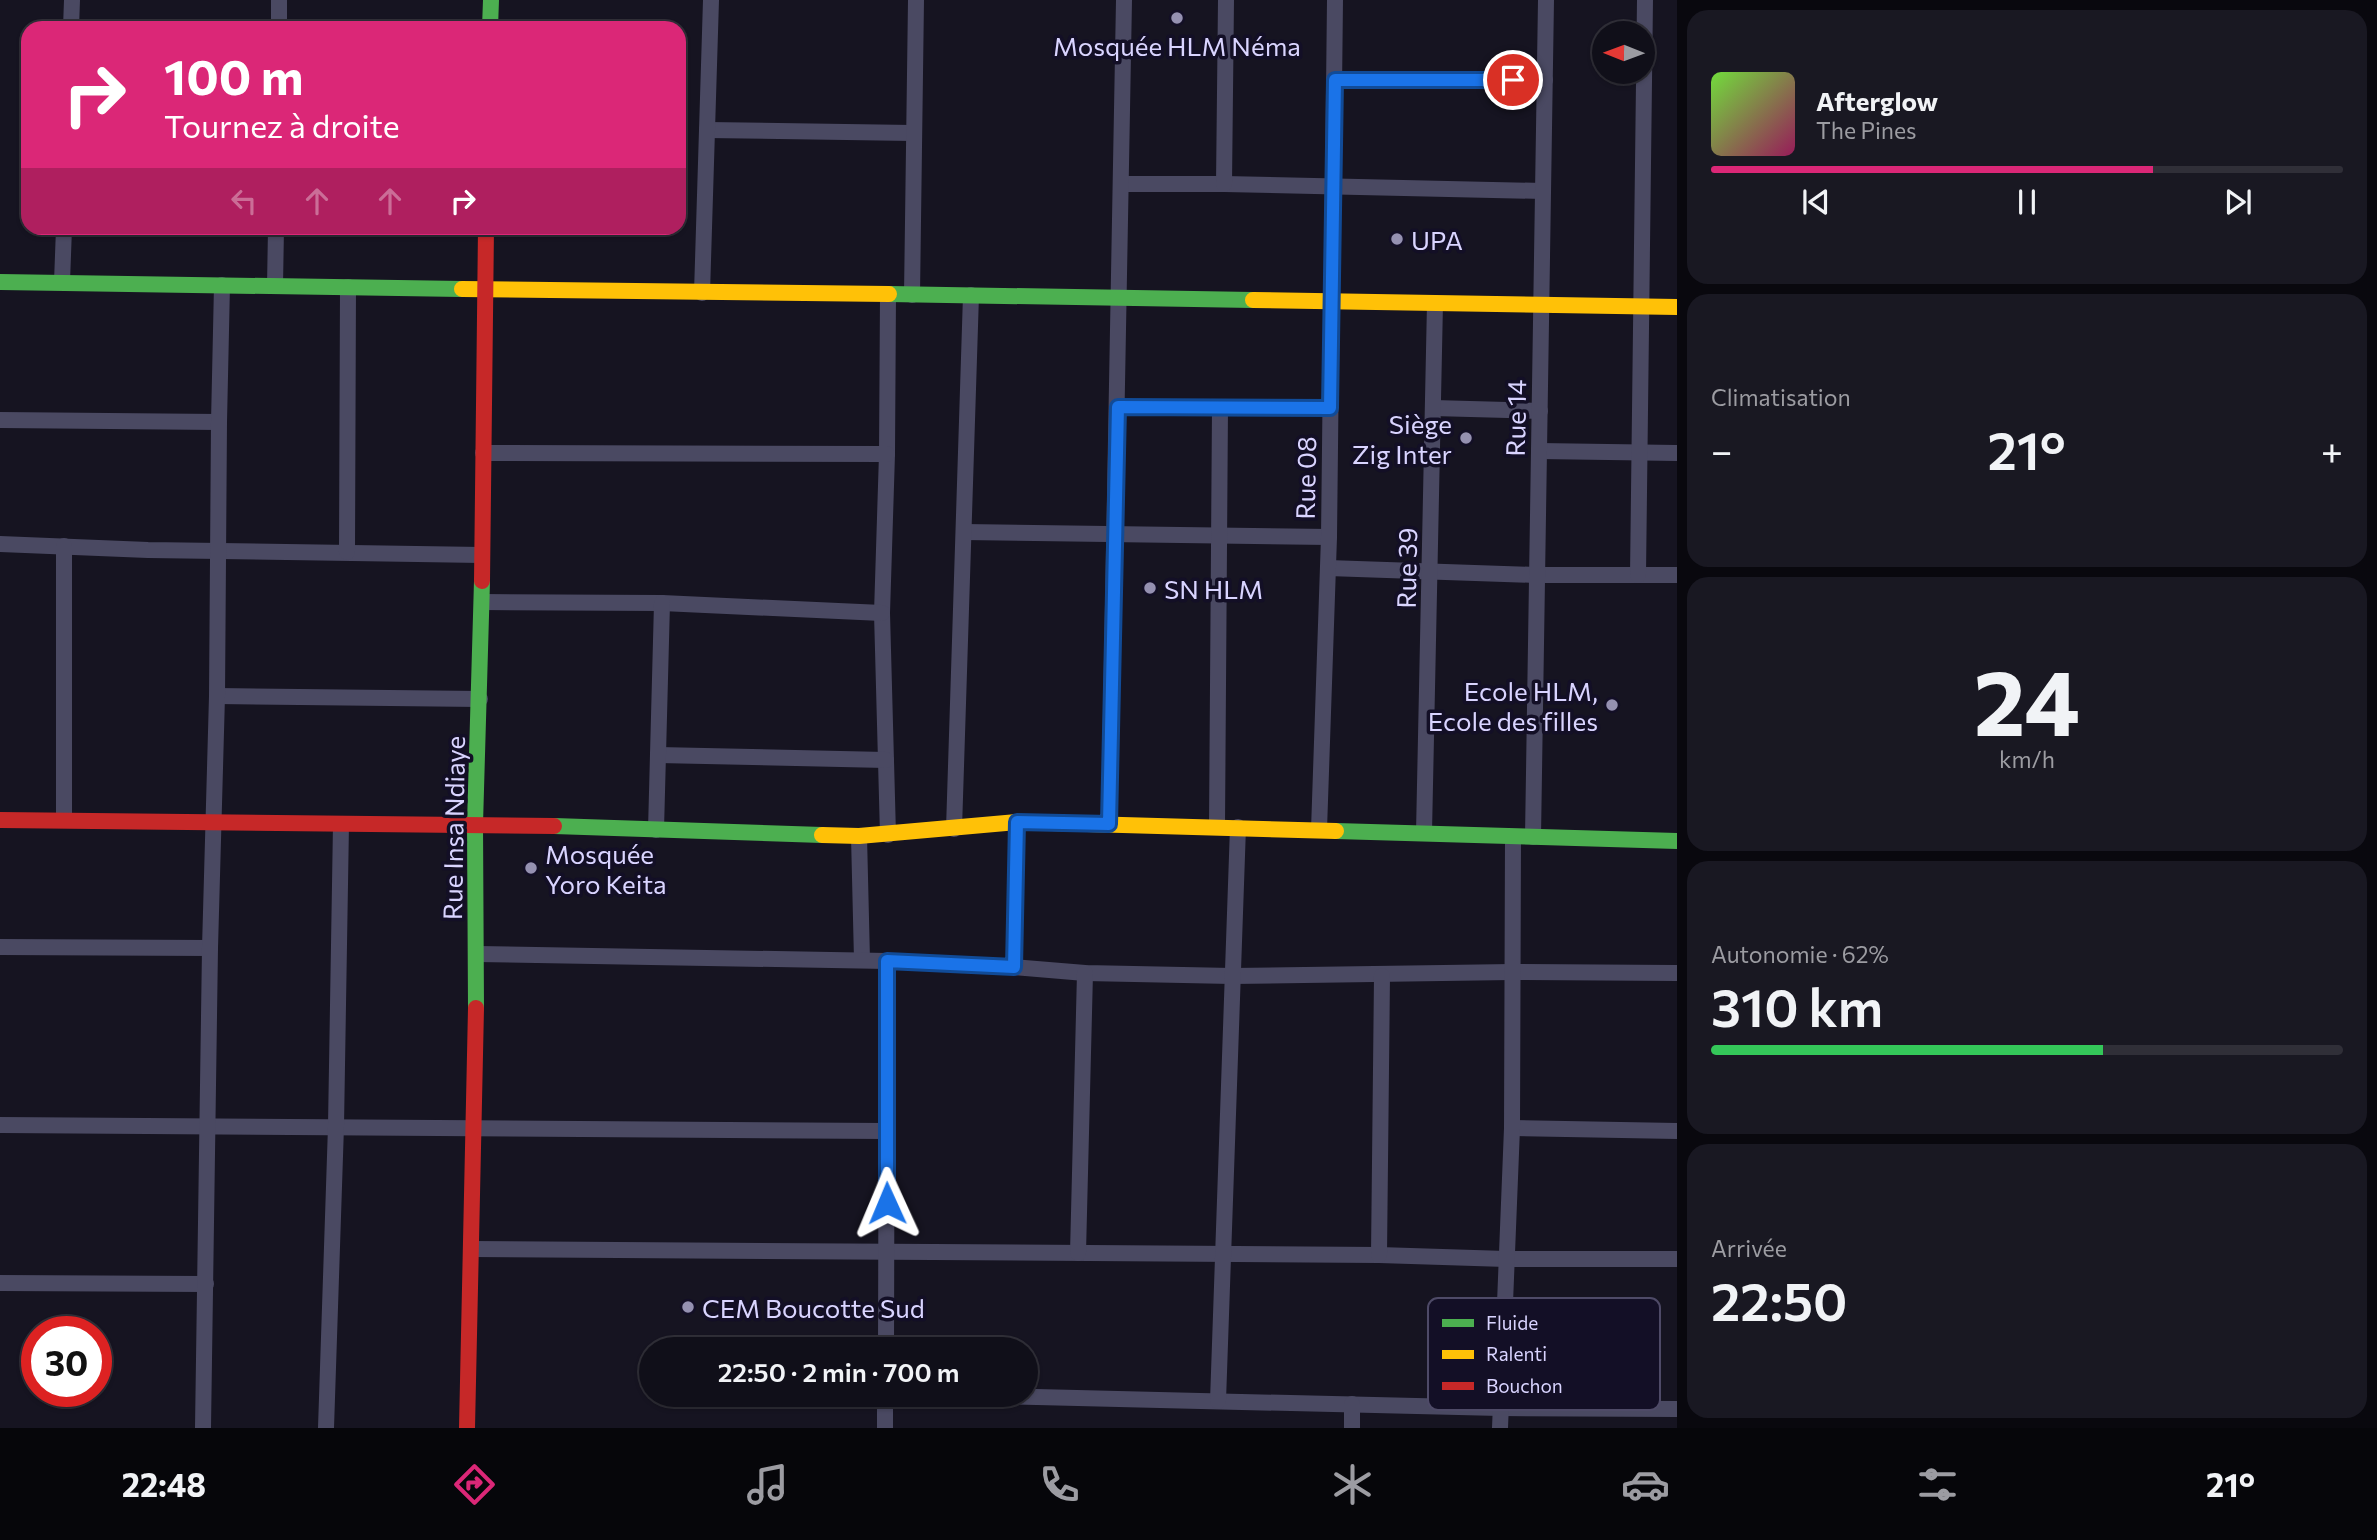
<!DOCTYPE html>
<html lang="fr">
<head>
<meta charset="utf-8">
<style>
	:root { --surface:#100f19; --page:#191822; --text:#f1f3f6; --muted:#9c9ca2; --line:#302f38; --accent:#db2777 }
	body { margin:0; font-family:Commissioner,sans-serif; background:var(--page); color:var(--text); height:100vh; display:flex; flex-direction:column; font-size:26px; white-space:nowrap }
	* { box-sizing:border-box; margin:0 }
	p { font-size:23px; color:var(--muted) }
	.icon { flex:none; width:38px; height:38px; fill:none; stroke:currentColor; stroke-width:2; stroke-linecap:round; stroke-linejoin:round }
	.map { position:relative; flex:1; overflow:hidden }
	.drawer { display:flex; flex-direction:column; gap:10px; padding:10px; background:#09080e; width:700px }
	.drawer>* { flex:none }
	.hud { position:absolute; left:21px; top:21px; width:665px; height:214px; border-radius:21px; box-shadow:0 2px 5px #0004,0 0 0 2px var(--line); background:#db2777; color:#fff; overflow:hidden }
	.needle { width:46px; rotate:271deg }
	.buttons { position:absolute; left:1592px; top:21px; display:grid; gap:14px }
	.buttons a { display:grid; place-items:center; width:63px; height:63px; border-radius:50%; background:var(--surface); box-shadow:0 2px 5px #0004,0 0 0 2px var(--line); font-size:35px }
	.speed { position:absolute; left:21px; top:1316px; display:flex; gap:14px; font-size:35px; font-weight:700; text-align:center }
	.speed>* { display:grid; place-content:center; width:91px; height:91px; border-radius:50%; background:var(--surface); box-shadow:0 2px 5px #0004,0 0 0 2px var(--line); line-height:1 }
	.speed .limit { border:10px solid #d22; background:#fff; color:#111 }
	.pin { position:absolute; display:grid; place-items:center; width:60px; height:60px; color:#fff; margin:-30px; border:4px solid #fff; border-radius:50%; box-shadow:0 2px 7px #0007 }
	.me { position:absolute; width:77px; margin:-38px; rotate:359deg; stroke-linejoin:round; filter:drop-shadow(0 0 5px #0008) }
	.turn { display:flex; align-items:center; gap:24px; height:147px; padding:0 28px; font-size:32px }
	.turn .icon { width:91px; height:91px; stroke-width:2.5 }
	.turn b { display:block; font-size:49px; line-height:60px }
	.lanes { display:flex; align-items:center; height:66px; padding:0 28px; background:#0003; justify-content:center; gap:35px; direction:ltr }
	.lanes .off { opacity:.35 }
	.big { font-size:52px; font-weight:600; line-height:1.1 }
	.drawer .tile { flex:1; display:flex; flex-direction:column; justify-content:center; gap:10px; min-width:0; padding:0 24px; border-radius:21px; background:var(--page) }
	.drawer .dial { align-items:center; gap:0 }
	.dial b { font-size:91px; line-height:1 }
	.song { display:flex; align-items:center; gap:21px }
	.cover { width:84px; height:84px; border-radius:10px; background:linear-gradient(135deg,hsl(100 70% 55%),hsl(330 70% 35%)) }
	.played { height:7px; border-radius:4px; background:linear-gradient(90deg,var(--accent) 70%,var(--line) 70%) }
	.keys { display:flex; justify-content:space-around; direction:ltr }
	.heat { display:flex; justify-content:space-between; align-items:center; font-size:38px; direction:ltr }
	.charge { height:10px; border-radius:5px; background:linear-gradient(90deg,#34c759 62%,var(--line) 0) }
	.trip { position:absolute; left:639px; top:1337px; width:399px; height:70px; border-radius:35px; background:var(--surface); box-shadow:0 2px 5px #0004,0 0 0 2px var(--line); font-weight:600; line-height:70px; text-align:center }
	.tabs { display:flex; height:112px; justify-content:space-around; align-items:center; background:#06060a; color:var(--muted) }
	.tabs .icon { width:49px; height:49px }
	.tabs .selected { color:var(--accent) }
	.tabs b { font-size:32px; color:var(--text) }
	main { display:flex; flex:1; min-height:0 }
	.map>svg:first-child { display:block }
</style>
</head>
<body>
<main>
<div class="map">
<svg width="1677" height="1428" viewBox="0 0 1677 1428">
	<rect width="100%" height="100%" fill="#161421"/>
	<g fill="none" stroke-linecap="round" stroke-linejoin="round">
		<g stroke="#4a4962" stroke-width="16">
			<polyline points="71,28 72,0"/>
			<polyline points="279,28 279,0"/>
			<polyline points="1334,80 1545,80"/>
			<polyline points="707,130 913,133"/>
			<polyline points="1121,184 1224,184 1543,191"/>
			<polyline points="1224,184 1226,0"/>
			<polyline points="62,282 64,228"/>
			<polyline points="275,286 276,228"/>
			<polyline points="702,293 711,0"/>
			<polyline points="888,295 887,454 882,613 888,835"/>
			<polyline points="912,295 916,0"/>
			<polyline points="1118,407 1330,408"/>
			<polyline points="1433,408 1540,411"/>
			<polyline points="0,420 219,422"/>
			<polyline points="1539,451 1677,453"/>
			<polyline points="483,453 887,454"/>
			<polyline points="964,532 1329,537"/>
			<polyline points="0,544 148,550 482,555"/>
			<polyline points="347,552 348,287"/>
			<polyline points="1328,568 1536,575 1677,575"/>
			<polyline points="1638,575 1645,0"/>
			<polyline points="482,602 662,603 882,613"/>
			<polyline points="217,696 480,699"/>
			<polyline points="658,755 886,760"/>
			<polyline points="64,820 64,546"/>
			<polyline points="1109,824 1124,0"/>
			<polyline points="1217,826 1220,407"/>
			<polyline points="954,829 971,295"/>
			<polyline points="656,830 662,603"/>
			<polyline points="1319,830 1329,537 1335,0"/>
			<polyline points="1424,833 1435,303"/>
			<polyline points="859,836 862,960"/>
			<polyline points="1533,837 1546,0"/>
			<polyline points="0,947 210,948"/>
			<polyline points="477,954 887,961 1014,967 1085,973 1232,976 1512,972 1677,973"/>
			<polyline points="1014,967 1017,822"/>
			<polyline points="0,1125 885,1131"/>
			<polyline points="1512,1128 1677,1131"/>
			<polyline points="471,1249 1379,1255 1506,1259 1677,1259"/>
			<polyline points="1078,1253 1085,973"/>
			<polyline points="1379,1255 1382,976"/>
			<polyline points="0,1283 206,1284"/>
			<polyline points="886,1349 887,961"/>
			<polyline points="947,1395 1500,1408 1677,1409"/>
			<polyline points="1218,1401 1238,827"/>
			<polyline points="203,1428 210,948 217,696 219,422 222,285"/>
			<polyline points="326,1428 336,1126 341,824"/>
			<polyline points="885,1428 885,1395"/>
			<polyline points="1352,1428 1352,1404"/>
			<polyline points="1500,1428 1512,1128 1513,837"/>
		</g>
		<g stroke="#4caf50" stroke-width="16">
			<polyline points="490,28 491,0"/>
			<polyline points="0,282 462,289"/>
			<polyline points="889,294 1253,300"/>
			<polyline points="554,826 822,835"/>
			<polyline points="1336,831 1677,841"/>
			<polyline points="476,1008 475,824 482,581"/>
		</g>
		<g stroke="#ffc107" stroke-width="16">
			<polyline points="462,289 889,294"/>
			<polyline points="1253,300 1677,307"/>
			<polyline points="822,835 859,836 1017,822 1336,831"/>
		</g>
		<g stroke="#c62828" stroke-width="16">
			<polyline points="482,581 486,228"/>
			<polyline points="0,820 554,826"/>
			<polyline points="467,1428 476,1008"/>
		</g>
	</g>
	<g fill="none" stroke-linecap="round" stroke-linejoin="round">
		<defs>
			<polyline id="route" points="887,1203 887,961 1014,967 1017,822 1109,824 1118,407 1330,408 1335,80 1513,80"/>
		</defs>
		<use href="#route" stroke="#114b97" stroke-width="18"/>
		<use href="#route" stroke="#1a73e8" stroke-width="12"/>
	</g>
	<g fill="#9591b1" stroke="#130f26" stroke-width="2.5">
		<circle cx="1177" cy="18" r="7"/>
		<circle cx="1397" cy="239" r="7"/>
		<circle cx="1466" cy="438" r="7"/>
		<circle cx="1150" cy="588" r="7"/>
		<circle cx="1612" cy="705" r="7"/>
		<circle cx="531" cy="868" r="7"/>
		<circle cx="688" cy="1307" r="7"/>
	</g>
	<g text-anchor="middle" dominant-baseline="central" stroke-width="7" stroke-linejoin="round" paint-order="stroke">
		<g font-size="26" fill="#d9d4ff" stroke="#130f26" text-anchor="start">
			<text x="1177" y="45" text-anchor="middle">Mosquée HLM Néma</text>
			<text x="1411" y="239">UPA</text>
			<text x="1452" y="423" text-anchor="end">Siège<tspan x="1452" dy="30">Zig Inter</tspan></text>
			<text x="1164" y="588">SN HLM</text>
			<text x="1598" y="690" text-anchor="end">Ecole HLM,<tspan x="1598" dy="30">Ecole des filles</tspan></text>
			<text x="545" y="853">Mosquée<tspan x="545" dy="30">Yoro Keita</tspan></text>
			<text x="702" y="1307">CEM Boucotte Sud</text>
		</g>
		<g font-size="26" fill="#d9d4ff" stroke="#130f26">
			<text transform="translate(1515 418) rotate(-89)">Rue 14</text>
			<text transform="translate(1305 478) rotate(-89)">Rue 08</text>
			<text transform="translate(1406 568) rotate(-89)">Rue 39</text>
			<text transform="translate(453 828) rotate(-89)">Rue Insa Ndiaye</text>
		</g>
	</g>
	<rect x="1428" y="1298" width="232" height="112" rx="10" fill="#130f26" stroke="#4e4a67" stroke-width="2"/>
	<rect x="1442" y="1319" width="32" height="8" fill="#4caf50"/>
	<rect x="1442" y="1350" width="32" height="9" fill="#ffc107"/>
	<rect x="1442" y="1382" width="32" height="8" fill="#c62828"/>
	<g font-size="19" fill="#d9d4ff">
		<text x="1486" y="1330">Fluide</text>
		<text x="1486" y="1361">Ralenti</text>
		<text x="1486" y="1393">Bouchon</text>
	</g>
</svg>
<div class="buttons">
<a><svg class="needle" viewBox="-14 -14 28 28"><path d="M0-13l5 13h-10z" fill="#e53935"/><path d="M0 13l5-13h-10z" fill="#9c9ca2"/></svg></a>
</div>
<div class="speed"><div class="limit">30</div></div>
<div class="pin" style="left:1513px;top:80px;background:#d93025"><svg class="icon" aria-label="arrive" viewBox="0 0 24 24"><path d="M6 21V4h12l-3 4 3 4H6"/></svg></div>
<svg class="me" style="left:887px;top:1203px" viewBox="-20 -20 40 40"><path d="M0-17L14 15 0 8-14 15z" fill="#1a73e8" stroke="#fff" stroke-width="4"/></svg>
<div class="trip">22:50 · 2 min · 700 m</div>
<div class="hud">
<div class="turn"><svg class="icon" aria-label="right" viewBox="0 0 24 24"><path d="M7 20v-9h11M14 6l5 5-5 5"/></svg><div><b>100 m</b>Tournez à droite</div></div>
<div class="lanes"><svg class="icon off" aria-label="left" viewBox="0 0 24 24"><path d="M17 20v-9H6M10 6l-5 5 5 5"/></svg><svg class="icon off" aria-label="ahead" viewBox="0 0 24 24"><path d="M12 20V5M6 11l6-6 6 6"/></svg><svg class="icon off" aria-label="ahead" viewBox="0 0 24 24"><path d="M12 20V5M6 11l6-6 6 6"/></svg><svg class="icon" aria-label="right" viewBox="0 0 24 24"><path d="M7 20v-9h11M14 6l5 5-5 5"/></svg></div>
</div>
</div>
<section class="drawer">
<div class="tile">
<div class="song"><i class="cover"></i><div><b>Afterglow</b><p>The Pines</p></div></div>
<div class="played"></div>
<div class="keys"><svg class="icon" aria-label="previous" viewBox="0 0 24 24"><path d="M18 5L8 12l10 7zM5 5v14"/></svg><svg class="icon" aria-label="pause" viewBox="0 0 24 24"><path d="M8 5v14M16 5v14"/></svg><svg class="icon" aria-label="next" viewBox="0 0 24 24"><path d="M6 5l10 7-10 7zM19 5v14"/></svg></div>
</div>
<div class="tile"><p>Climatisation</p>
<div class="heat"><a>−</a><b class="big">21°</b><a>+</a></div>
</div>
<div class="tile dial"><b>24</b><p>km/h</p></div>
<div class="tile"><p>Autonomie · 62%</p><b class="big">310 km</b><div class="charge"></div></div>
<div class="tile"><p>Arrivée</p><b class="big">22:50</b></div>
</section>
</main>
<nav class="tabs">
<b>22:48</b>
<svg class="icon selected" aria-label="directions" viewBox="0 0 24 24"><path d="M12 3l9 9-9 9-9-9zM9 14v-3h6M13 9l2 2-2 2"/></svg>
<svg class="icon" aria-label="music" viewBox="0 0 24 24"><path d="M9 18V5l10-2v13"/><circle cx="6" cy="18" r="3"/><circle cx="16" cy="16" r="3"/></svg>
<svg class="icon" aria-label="phone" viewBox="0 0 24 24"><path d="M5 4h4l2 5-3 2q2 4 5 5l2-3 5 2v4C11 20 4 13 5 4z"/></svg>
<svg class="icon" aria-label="climate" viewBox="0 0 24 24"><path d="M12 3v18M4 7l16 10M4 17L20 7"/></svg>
<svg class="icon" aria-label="car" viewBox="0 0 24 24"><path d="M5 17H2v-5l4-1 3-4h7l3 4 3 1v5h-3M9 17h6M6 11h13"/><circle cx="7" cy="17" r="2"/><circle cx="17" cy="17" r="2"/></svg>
<svg class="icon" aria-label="filters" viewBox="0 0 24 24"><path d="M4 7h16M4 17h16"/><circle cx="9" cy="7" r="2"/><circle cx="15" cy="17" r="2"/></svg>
<b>21°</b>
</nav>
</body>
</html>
